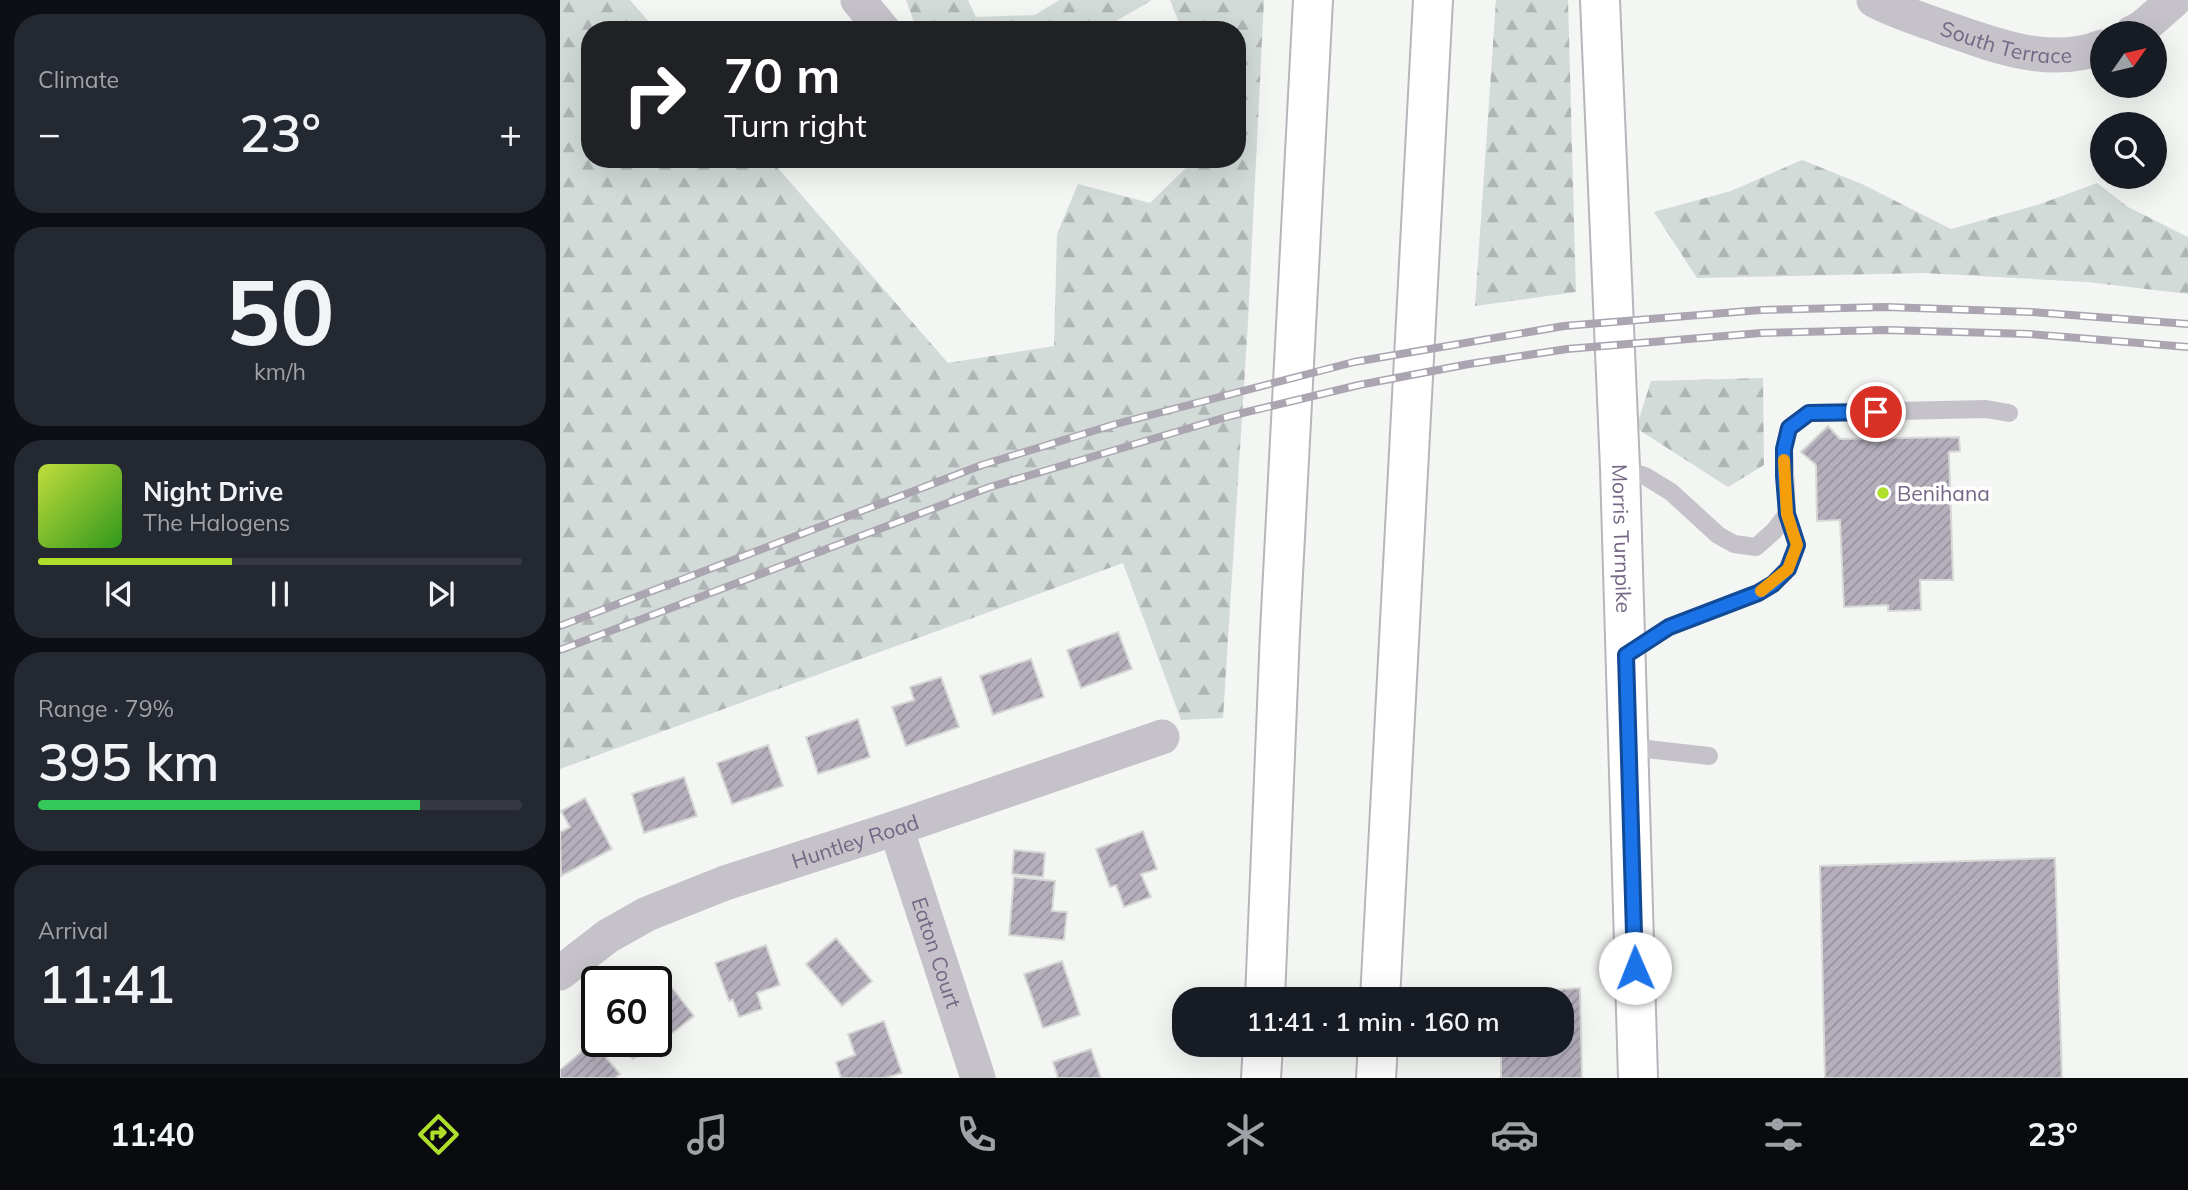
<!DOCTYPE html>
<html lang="en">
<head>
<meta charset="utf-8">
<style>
	:root { --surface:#171b24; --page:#242831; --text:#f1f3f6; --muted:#9ea1a6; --line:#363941; --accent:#afdf2b }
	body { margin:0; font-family:Mulish,sans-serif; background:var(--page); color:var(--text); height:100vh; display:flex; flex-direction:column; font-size:26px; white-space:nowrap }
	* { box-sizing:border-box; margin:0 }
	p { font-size:23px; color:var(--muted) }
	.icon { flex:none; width:38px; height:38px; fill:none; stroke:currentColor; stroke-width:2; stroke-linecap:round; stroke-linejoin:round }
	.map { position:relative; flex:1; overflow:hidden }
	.details { display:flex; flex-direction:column; gap:14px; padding:14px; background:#0d0f14; width:560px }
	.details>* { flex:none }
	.hud { position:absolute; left:21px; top:21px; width:665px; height:147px; border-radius:28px; box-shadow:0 7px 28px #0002; background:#202124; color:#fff; overflow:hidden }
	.needle { width:46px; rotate:56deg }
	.fabs { position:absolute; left:1530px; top:21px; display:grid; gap:14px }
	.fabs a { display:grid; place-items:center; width:77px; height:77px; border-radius:50%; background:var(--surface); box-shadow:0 7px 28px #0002; font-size:35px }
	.speed { position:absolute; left:21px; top:966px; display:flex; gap:14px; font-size:35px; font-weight:700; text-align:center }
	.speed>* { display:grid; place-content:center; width:91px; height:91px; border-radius:50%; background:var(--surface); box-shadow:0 7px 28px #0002; line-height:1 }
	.speed .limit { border:4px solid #111; border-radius:10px; background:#fff; color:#111 }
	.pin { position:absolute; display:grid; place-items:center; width:60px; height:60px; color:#fff; margin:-30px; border:4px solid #fff; border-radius:50%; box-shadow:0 2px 7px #0007 }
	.me { position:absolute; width:77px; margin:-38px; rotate:359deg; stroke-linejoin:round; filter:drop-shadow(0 0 5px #0008) }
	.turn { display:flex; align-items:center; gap:24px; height:147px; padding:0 28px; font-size:32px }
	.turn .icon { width:91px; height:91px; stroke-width:2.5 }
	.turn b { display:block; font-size:49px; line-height:60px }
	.big { font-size:52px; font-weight:600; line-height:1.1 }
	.details .widget { flex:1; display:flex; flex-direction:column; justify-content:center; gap:10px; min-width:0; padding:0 24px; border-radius:28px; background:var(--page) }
	.details .dial { align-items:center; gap:0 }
	.dial b { font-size:91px; line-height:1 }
	.song { display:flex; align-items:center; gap:21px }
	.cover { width:84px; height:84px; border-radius:10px; background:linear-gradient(135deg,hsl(70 70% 55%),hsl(110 70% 35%)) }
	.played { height:7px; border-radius:4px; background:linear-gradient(90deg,var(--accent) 40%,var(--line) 40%) }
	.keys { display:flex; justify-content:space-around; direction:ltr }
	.heat { display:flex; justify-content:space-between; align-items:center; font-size:38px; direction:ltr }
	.charge { height:10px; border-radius:5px; background:linear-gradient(90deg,#34c759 79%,var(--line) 0) }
	.trip { position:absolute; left:612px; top:987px; width:402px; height:70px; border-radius:28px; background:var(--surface); box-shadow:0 7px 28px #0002; font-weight:600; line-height:70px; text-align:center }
	.dock { display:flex; height:112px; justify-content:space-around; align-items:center; background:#090b0e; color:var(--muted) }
	.dock .icon { width:49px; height:49px }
	.dock .selected { color:var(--accent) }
	.dock b { font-size:32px; color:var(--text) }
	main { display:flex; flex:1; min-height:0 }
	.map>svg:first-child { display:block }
</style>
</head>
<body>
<main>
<section class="details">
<div class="widget"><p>Climate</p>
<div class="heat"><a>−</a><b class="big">23°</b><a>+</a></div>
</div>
<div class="widget dial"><b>50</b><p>km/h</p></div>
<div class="widget">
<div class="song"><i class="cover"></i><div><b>Night Drive</b><p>The Halogens</p></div></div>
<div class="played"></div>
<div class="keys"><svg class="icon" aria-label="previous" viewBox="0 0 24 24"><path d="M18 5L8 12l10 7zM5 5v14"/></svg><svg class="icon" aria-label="pause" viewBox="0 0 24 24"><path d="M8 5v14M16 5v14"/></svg><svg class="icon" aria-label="next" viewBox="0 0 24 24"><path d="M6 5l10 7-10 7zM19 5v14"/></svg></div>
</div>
<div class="widget"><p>Range · 79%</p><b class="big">395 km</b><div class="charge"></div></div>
<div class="widget"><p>Arrival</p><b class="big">11:41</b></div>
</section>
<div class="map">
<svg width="1628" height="1078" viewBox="0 0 1628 1078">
	<defs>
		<pattern id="forest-firs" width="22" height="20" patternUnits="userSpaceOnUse" patternTransform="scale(1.75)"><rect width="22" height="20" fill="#d2dbd8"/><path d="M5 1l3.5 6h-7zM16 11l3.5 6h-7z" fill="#afb5b5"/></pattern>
		<pattern id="building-hatch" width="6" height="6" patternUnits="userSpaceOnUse" patternTransform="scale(1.75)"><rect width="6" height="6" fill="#b4afbb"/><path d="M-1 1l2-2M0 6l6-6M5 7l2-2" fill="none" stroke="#97929e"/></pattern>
	</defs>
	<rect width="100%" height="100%" fill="#f3f6f3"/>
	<g fill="url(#forest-firs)">
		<polygon points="0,0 70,0 96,30 30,30 30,159 210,159 388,363 494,346 497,234 518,184 590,203 635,159 677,159 677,30 622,30 610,0 704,0 688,322 663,718 621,720 563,563 0,769"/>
		<polygon points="346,0 408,0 416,17 475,15 499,0 592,0 541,30 357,30"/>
		<polygon points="936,0 1008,0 1016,292 915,306"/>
		<polygon points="1242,160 1302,184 1391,229 1480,204 1537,183 1568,207 1628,237 1628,294 1527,282 1364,273 1137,278 1094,212 1171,191"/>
		<polygon points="1203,378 1204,465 1168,487 1076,428 1091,381"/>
	</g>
	<g fill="url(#building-hatch)" stroke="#d6d8d6" stroke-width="2">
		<polygon points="1268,426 1280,439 1399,437 1400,451 1389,452 1393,580 1360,580 1361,610 1328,611 1328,605 1284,607 1280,520 1257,521 1256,465 1241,452"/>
		<polygon points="558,632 572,669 521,688 507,650"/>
		<polygon points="471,659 484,697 433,715 420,676"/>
		<polygon points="381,677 399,727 346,746 332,707 354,700 350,687"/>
		<polygon points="298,719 310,757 258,774 246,737"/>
		<polygon points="208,745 223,786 172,804 157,763"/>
		<polygon points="124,777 137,816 84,833 72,794"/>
		<polygon points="25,798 52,849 1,876 0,832 10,827 1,811"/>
		<polygon points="583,831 597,869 581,874 591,897 564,907 556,885 550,887 536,849"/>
		<polygon points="454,850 485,853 483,877 452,874"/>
		<polygon points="1495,858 1502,1078 1265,1078 1260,866"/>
		<polygon points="454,877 495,881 492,911 507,912 504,940 449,935"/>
		<polygon points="276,938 312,981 282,1006 246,964"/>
		<polygon points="206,945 220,985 197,993 202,1009 179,1017 173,1000 169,1001 155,963"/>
		<polygon points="502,961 520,1015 483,1028 464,974"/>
		<polygon points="109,984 134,1016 91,1050 88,1047 73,1059 59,1041 96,1041 96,994"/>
		<polygon points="1020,988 1022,1078 941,1078 941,1045 1003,1045 1003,999 942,999 942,993"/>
		<polygon points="324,1021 342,1073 325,1078 281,1078 276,1062 295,1055 288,1034"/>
		<polygon points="33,1042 60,1074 55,1078 0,1078 0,1070"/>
		<polygon points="531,1049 541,1078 498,1078 493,1062"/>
	</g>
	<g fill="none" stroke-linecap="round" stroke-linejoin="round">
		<defs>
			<g id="primary">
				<path id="s4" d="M 1040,0 L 1060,468 L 1078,1078"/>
			</g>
			<g id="motorway">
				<polyline points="705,999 720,632 753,0"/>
				<polyline points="820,999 873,0"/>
				<polyline points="701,1078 703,1045"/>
				<polyline points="816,1078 818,1045"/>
			</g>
		</defs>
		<use href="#primary" stroke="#b9b5bd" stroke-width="42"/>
		<use href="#motorway" stroke="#b8b5bb" stroke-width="42"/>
		<g stroke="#c5c2c9" stroke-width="18">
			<polyline points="1060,468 1085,476 1111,492 1158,535 1174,544 1196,547 1214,531 1227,514"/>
			<polyline points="1066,655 1109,627 1198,593 1213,584 1228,569 1237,545 1227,514 1224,449 1229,428 1249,413 1426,409 1449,413"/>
			<polyline points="1069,747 1149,756"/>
		</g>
		<g stroke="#c5c2c9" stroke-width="35">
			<polyline points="298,0 323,30"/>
			<path id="s1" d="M 1314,0 C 1334,11 1357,18 1379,26 C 1431,44 1488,68 1542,47"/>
			<polyline points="1572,33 1582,28 1614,0"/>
			<path id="s2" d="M 336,828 L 418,1078"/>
			<path id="s3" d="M 0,973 L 48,936 L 87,914 L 165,883 L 336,828 L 602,737"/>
		</g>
		<use href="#primary" stroke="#fff" stroke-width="38"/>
		<use href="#motorway" stroke="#fff" stroke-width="38"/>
		<defs>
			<g id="rail">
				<polyline points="0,626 422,465 556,424 794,362 1004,326 1201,310 1326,307 1471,312 1628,324"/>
				<polyline points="0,650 430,487 670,416 799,385 909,364 1007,349 1201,333 1326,330 1470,334 1628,347"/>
			</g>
		</defs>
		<use href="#rail" stroke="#aaa5b0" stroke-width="8"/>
		<use href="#rail" stroke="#fff" stroke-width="5" stroke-dasharray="16" stroke-linecap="butt"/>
	</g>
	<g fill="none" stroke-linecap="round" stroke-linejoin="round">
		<defs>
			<polyline id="route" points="1075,968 1066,655 1109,627 1198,593 1213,584 1228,569 1237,545 1227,514 1224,476 1224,449 1229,428 1249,413 1316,412"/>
		</defs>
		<use href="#route" stroke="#114b97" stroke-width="18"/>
		<use href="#route" stroke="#1a73e8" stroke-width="12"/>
		<polyline stroke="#f59e0b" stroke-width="12" points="1201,591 1228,569 1237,545 1227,514 1224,460"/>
	</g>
	<circle fill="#afdf2b" stroke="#fff" stroke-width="2.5" cx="1323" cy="493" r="7"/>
	<g text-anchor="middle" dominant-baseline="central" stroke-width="7" stroke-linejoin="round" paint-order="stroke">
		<g font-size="21" fill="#746684" stroke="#fff">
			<text stroke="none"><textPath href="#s1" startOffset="140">South Terrace</textPath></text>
			<text stroke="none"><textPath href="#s4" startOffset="539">Morris Turnpike</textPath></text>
			<text stroke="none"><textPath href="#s3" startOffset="326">Huntley Road</textPath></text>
			<text stroke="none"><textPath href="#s2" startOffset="131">Eaton Court</textPath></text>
		</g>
		<g font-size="21" fill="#746684" stroke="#fff" text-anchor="start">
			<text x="1337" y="493">Benihana</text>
		</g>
	</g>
</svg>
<div class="fabs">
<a><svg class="needle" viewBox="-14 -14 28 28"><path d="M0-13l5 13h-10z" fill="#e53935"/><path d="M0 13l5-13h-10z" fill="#9ea1a6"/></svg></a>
<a><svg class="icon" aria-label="search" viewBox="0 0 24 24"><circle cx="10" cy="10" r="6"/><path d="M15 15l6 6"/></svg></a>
</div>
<div class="speed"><div class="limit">60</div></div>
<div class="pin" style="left:1316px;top:412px;background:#d93025"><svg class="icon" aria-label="arrive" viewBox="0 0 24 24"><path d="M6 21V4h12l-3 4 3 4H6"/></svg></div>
<svg class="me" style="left:1075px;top:968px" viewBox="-20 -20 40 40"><circle r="19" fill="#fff"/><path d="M0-13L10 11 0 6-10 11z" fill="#1a73e8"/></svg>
<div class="trip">11:41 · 1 min · 160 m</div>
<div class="hud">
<div class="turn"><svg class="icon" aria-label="right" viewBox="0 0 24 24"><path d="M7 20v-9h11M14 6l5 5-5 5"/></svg><div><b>70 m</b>Turn right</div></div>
</div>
</div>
</main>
<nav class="dock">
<b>11:40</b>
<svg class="icon selected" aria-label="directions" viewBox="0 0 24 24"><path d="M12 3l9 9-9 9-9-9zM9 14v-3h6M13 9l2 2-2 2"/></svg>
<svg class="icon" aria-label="music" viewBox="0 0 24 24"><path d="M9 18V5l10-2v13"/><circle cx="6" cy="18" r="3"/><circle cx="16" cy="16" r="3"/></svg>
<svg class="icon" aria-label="phone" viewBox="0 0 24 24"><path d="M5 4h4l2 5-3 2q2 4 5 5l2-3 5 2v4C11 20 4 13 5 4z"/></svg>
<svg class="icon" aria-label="climate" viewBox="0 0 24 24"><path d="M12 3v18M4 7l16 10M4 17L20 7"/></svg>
<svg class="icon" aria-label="car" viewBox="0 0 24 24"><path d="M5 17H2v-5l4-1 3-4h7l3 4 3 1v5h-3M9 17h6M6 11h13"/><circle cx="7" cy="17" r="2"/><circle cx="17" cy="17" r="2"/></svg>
<svg class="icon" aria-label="filters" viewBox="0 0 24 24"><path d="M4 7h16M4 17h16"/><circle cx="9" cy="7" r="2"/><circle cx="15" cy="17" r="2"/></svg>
<b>23°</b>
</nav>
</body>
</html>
